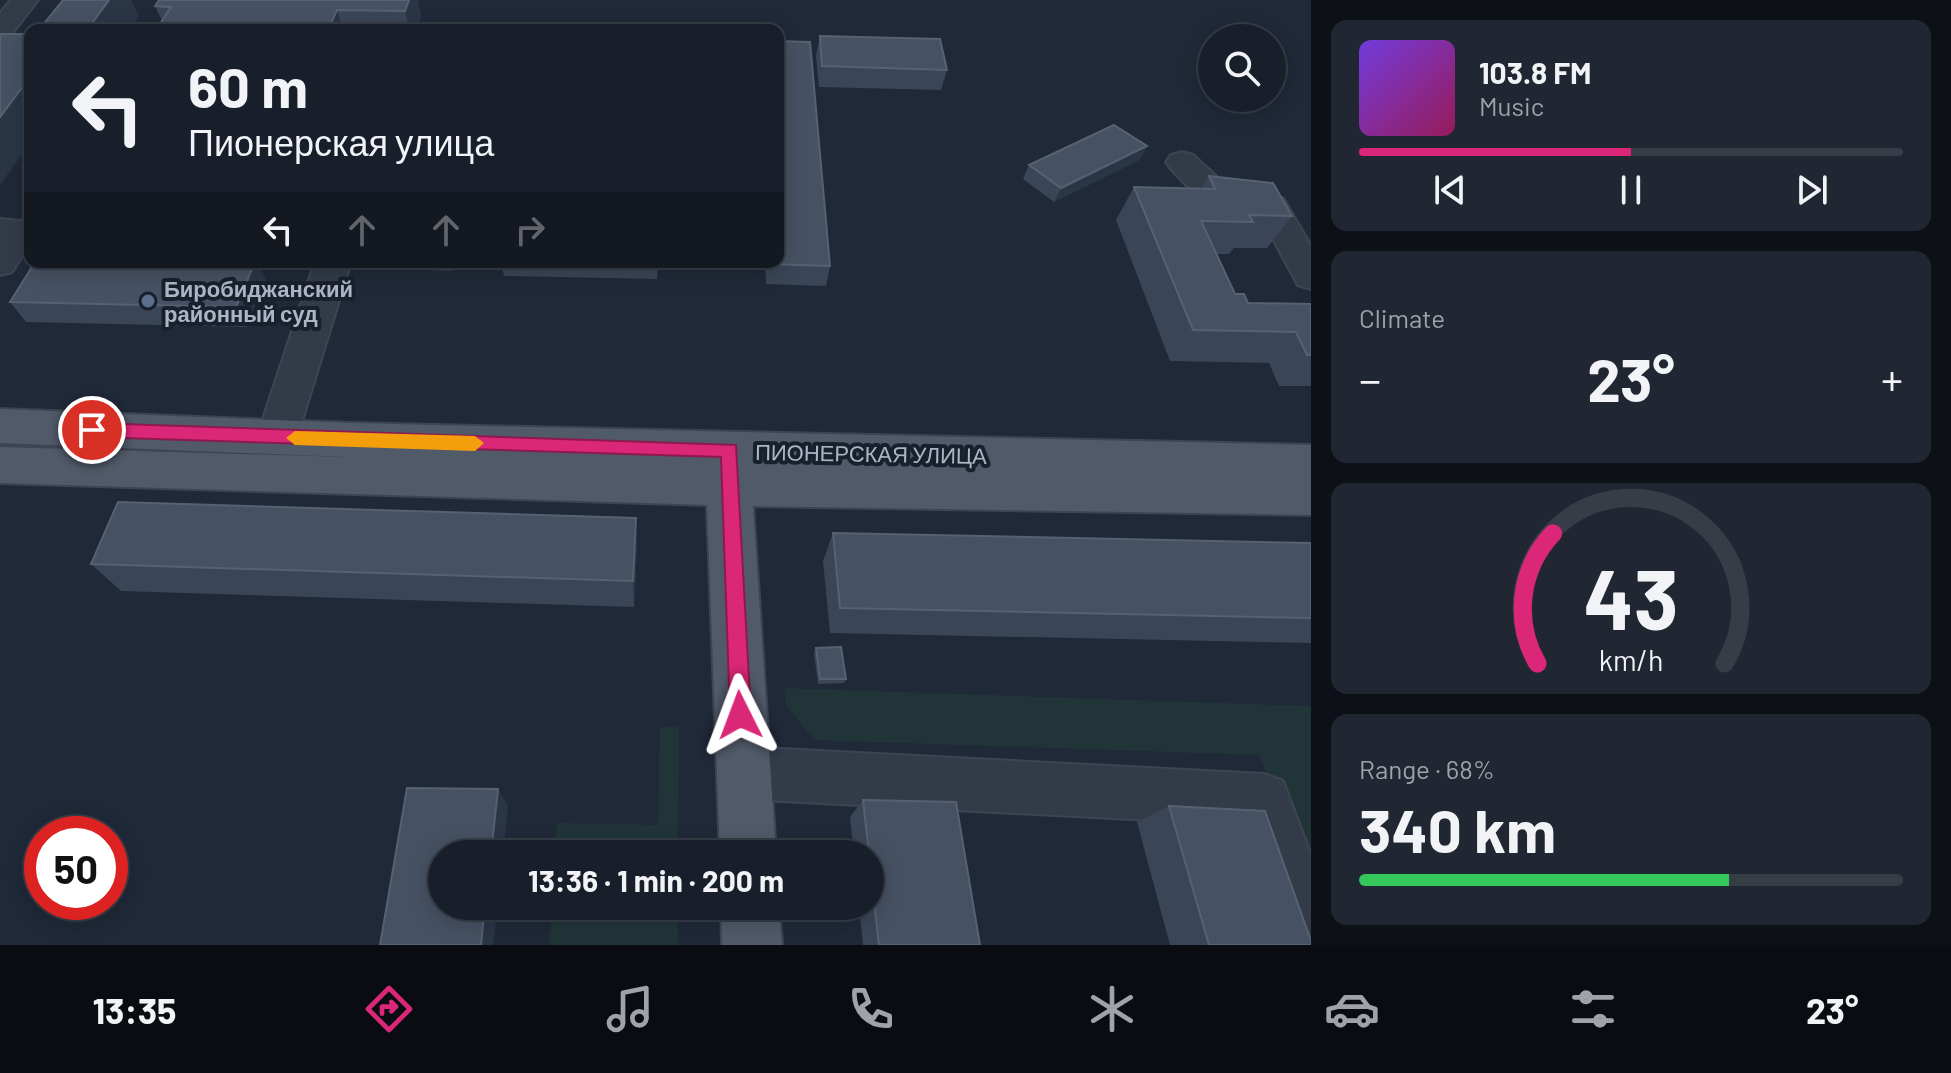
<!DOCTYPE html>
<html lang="en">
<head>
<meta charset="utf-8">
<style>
	:root { --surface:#181f2a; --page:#212732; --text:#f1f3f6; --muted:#9fa2a8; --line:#363d47; --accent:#db2777 }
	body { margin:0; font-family:Barlow,sans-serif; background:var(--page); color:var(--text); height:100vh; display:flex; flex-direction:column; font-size:30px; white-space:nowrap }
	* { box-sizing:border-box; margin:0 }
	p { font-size:26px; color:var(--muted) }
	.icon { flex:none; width:44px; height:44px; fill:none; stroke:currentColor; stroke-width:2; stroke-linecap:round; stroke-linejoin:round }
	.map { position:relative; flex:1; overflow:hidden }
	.panel { display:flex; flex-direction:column; gap:20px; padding:20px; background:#0d1117; width:640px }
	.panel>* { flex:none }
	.top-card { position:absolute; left:24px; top:24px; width:760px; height:244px; border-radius:16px; box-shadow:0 4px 20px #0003,0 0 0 2px var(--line); background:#181f2a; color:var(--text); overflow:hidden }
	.tools { position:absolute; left:1198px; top:24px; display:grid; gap:16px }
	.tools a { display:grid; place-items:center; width:88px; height:88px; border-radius:50%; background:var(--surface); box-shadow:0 4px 20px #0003,0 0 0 2px var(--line); font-size:40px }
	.speed { position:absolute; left:24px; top:816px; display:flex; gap:16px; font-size:40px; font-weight:700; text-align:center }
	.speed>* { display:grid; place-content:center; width:104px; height:104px; border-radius:50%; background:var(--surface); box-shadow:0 4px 20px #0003,0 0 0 2px var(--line); line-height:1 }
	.speed .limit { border:12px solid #d22; background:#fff; color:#111 }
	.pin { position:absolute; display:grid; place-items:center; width:68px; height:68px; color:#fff; margin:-34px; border:4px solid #fff; border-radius:50%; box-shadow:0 2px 8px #0007 }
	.me { position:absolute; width:88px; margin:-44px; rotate:357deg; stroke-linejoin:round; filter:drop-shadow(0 0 6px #0008) }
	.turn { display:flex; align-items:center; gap:28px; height:168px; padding:0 32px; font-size:36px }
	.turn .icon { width:104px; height:104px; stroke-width:2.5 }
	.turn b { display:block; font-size:56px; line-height:68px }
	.lanes { display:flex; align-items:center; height:76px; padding:0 32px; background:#0003; justify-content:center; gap:40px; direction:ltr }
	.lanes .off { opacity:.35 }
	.big { font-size:60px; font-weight:700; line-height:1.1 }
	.panel .tile { flex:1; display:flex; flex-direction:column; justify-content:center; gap:12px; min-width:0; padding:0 28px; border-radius:16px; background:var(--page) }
	.panel .dial { align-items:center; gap:0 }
	.dial svg { height:208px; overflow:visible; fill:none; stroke:var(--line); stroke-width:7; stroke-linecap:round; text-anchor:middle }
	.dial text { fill:var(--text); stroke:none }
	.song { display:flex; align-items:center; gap:24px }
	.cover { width:96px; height:96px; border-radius:12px; background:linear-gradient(135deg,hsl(260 70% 55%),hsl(330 70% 35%)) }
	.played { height:8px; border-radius:4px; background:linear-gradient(90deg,var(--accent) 50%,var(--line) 50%) }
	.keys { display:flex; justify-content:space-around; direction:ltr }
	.heat { display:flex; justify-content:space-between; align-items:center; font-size:44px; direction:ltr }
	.charge { height:12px; border-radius:6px; background:linear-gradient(90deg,#34c759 68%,var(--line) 0) }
	.trip { position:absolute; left:428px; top:840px; width:456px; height:80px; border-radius:40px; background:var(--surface); box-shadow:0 4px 20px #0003,0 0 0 2px var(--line); font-weight:700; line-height:80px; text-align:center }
	.tabs { display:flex; height:128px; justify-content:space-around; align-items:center; background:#0a0c11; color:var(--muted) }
	.tabs .icon { width:56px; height:56px }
	.tabs .on { color:var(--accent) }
	.tabs b { font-size:36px; color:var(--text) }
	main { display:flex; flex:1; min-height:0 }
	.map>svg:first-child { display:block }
</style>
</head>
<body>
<main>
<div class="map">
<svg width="1311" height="945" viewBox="0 0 1311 945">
	<rect width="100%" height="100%" fill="#202938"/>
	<g fill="#213539">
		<polygon points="784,688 1311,706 1311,891 1259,755 814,740 786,705"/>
		<polygon points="679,726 678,854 555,854 557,823 658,825 660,727"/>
		<polygon points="552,906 678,906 678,945 549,945"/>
	</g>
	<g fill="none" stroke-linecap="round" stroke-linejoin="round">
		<defs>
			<g id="minor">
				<polygon points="11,0 38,0 10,36 0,38 0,13"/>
				<polygon points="1182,152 1193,155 1230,189 1283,198 1311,246 1311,289 1298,285 1260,215 1208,207 1171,169 1166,162 1171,155"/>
				<polygon points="0,219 30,222 30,243 12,272 0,275"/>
				<polygon points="315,262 351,262 297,437 291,449 277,453 263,449 257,437"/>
				<polygon points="743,747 1264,774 1283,781 1311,856 1311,945 1288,945 1246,825 743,799 725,791 717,773 725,755"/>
			</g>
			<g id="major">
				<polygon points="0,409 351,423 1311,445 1311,515 753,506 776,854 720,854 707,505 0,483 0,447 345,457 0,443"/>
				<polygon points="721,906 779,906 782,945 722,945"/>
			</g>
		</defs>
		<use href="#minor" stroke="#3d4452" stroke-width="4"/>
		<use href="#major" stroke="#3d4452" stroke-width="4"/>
		<use href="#minor" fill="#333b49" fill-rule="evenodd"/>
		<use href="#major" fill="#515a69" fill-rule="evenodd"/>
	</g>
	<g fill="#3a4557">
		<polygon points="159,0 418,0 421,16 416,30 156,30 162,21 155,6"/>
		<polygon points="820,36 947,70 941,90 819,87 816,56"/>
		<polygon points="1147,146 1139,160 1054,202 1023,179 1029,165"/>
		<polygon points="1209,176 1292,216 1267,248 1234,248 1229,254 1216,254 1235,294 1248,303 1311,304 1311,386 1279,386 1269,363 1170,361 1116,220 1134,187 1201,189"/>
		<polygon points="402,262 455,262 453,271 405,269"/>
		<polygon points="501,262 658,262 657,279 504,276"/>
		<polygon points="765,262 830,266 826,286 766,284"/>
		<polygon points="266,279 247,327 26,322 10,302"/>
		<polygon points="833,533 1311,543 1311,643 830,633 823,561"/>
		<polygon points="637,546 634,607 121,591 91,564"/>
		<polygon points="816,648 846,679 844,683 818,684 814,653"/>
		<polygon points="863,800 980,945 863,945 859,906 870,906 870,854 854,854 850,817"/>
		<polygon points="1169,806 1311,945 1170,945 1137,822"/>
	</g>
	<g fill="#2a3546">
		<polygon points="109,0 131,0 139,16 129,30 87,30"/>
		<polygon points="409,0 418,0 421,16 416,30 409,30 405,11"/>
		<polygon points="337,10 343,30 328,30"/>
		<polygon points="30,77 30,143 0,185 0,117"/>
		<polygon points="1147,146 1139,160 1054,202 1061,188"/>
		<polygon points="255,262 257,262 266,279 247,327 236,307"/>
		<polygon points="450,262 455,262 453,271"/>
		<polygon points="636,518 637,546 634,607 633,581"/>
		<polygon points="498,789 508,806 503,854 491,854"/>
		<polygon points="485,906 498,906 493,945 481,945"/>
	</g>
	<g fill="#465163" stroke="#566172" stroke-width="2">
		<polygon points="63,0 109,0 87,30 39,30"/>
		<polygon points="159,0 409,0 405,11 337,10 328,30 156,30 171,7 155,6"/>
		<polygon points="0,34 30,34 30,77 0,117"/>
		<polygon points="820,36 940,39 947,70 822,66"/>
		<polygon points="778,41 810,42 830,266 768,264 768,262 778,262"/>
		<polygon points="1114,125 1147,146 1061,188 1029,165"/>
		<polygon points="1209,176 1273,183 1292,216 1249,215 1253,222 1201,221 1235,294 1244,294 1248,303 1311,304 1311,355 1307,355 1296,332 1193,330 1134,187 1215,189"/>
		<polygon points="35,262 255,262 236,307 10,302"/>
		<polygon points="118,502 636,518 633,581 91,564"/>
		<polygon points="833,533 1311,543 1311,618 840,608"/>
		<polygon points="841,647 846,679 820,679 816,648"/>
		<polygon points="407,788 498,789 491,854 442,854 442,906 485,906 481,945 380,945"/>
		<polygon points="863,800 956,802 980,945 879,945 870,865 870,854 869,854"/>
		<polygon points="1169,806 1265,811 1311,941 1311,945 1209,945"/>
	</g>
	<polygon fill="#db2777" stroke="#8e194d" stroke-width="2" points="92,423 736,445 751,715 748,722 740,725 733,722 730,715 721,457 92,437 84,430"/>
	<polygon fill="#f59e0b" points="295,431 475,436 484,443 475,451 295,445 286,438"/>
	<circle fill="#5c6f8a" stroke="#19202d" stroke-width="3" cx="148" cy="301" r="8"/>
	<g text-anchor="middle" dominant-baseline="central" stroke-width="8" stroke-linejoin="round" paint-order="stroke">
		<g font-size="22" font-weight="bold" fill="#adb5c5" stroke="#19202d" text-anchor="start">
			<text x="164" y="288">Биробиджанский<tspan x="164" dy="25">районный суд</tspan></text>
		</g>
		<g font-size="22" fill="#adb5c5" stroke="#19202d">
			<text transform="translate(871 453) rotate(1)">ПИОНЕРСКАЯ УЛИЦА</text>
		</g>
	</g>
</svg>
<div class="tools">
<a><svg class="icon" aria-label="search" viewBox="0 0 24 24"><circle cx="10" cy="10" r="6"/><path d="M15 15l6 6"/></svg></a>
</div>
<div class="speed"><div class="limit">50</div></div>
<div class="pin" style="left:92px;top:430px;background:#d93025"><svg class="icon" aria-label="arrive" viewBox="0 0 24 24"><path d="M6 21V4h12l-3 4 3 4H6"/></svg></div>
<svg class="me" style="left:740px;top:715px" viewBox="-20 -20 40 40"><path d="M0-17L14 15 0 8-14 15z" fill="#db2777" stroke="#fff" stroke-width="4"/></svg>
<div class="trip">13:36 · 1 min · 200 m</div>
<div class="top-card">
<div class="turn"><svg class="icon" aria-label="left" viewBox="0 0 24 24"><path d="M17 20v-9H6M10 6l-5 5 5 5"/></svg><div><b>60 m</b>Пионерская улица</div></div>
<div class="lanes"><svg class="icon" aria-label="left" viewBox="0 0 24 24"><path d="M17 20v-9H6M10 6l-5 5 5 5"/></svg><svg class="icon off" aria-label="ahead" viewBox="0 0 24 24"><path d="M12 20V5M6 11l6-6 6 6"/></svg><svg class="icon off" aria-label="ahead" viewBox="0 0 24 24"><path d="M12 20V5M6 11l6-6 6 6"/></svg><svg class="icon off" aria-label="right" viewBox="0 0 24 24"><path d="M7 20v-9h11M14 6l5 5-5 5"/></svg></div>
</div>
</div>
<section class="panel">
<div class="tile">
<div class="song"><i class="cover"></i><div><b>103.8 FM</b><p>Music</p></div></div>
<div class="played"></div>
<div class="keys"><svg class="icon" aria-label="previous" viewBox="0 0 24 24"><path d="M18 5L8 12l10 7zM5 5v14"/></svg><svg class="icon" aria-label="pause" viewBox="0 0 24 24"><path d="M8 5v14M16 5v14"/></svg><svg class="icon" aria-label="next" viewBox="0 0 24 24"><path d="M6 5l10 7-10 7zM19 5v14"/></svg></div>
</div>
<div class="tile"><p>Climate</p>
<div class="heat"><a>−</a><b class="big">23°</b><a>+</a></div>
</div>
<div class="tile dial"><svg viewBox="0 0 100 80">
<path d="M14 69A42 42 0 1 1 86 69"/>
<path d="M14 69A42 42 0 0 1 20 19" stroke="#db2777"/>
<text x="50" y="56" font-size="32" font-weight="700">43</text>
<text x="50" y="72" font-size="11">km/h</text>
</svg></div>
<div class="tile"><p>Range · 68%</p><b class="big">340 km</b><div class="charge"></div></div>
</section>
</main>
<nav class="tabs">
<b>13:35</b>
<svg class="icon on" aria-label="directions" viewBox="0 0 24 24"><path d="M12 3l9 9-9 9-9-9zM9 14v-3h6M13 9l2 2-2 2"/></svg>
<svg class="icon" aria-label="music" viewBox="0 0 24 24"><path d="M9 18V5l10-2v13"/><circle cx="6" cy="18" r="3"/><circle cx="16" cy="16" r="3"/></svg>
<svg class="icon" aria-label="phone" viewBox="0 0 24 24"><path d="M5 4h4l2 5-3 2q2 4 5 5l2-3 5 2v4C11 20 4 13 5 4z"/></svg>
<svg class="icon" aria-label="climate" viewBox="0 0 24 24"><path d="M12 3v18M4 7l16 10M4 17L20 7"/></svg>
<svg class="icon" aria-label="car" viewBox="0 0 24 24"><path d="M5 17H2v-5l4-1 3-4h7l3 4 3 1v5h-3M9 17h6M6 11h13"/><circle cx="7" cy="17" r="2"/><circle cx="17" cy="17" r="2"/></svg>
<svg class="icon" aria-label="filters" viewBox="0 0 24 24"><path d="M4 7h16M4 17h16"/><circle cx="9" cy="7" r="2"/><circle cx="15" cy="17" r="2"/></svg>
<b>23°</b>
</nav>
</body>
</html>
